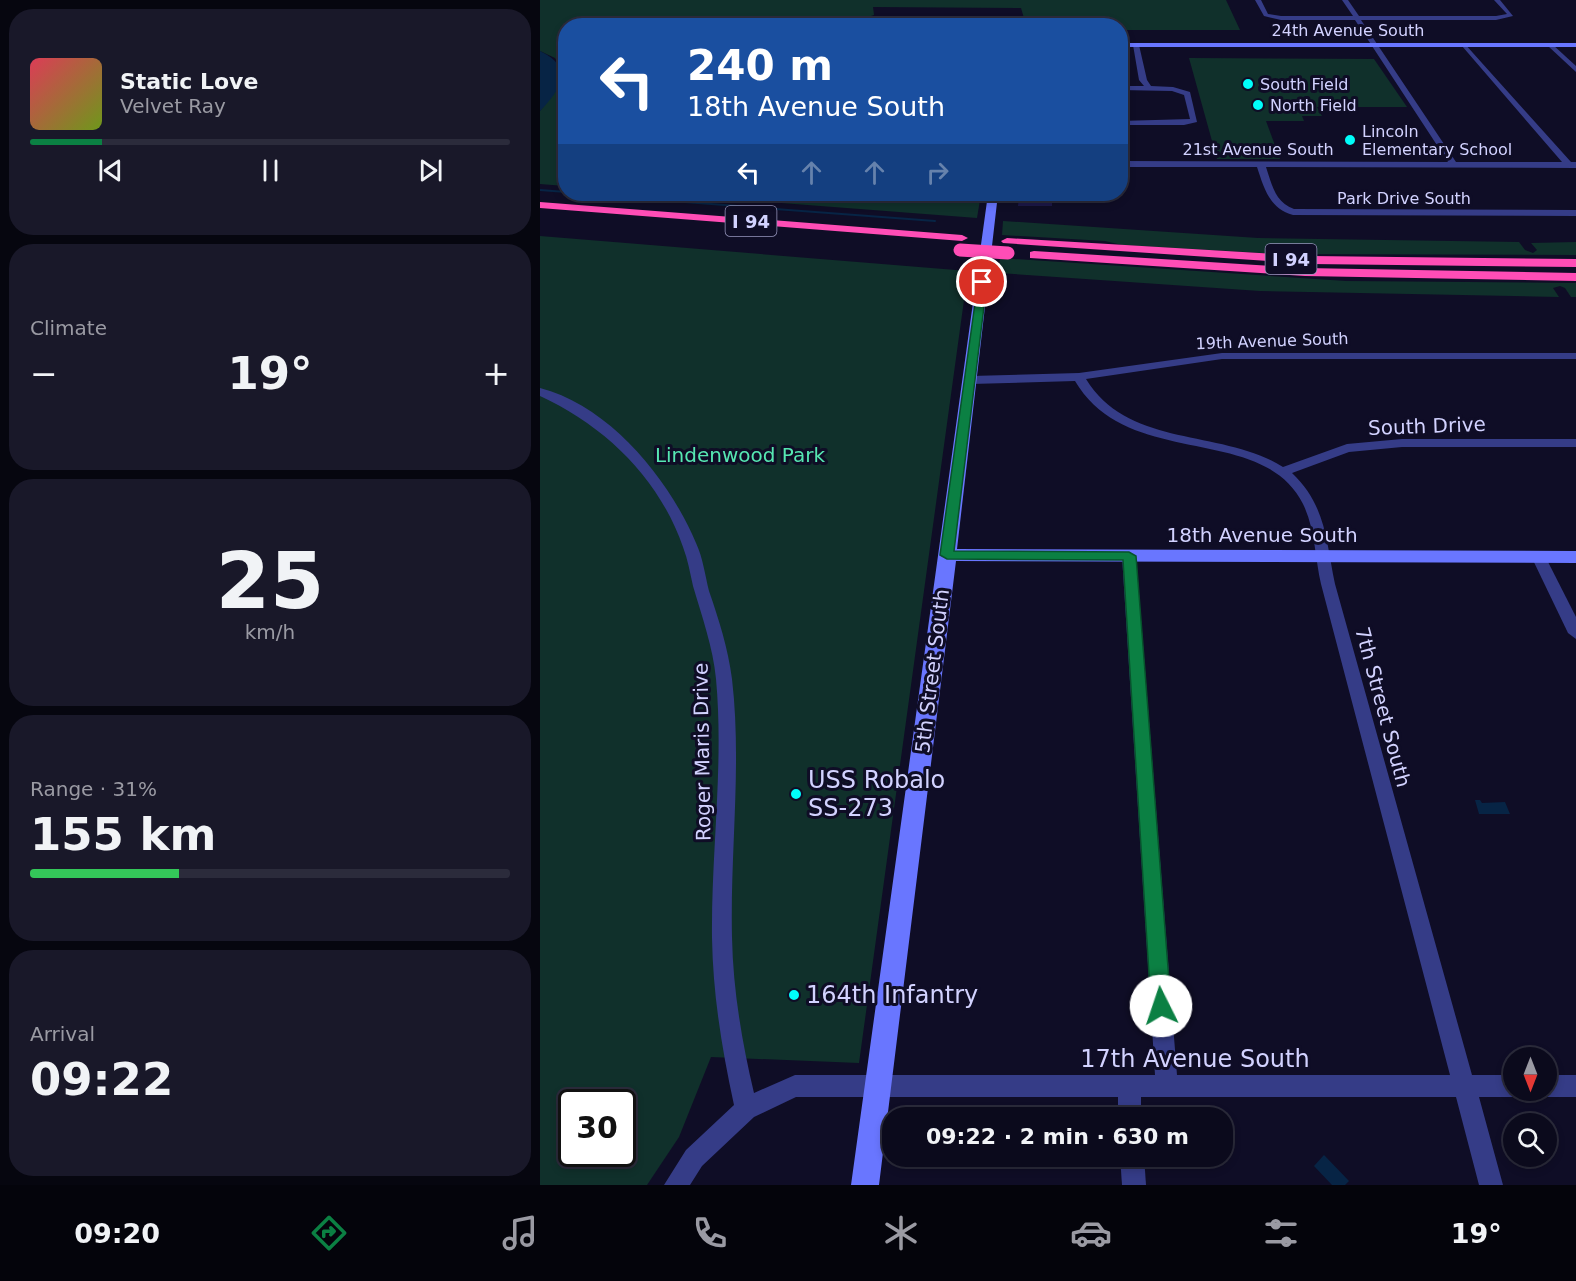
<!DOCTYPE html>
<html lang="en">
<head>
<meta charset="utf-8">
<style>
	:root { --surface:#0b0a1c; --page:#191829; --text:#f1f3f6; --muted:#9a9aa3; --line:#2b2b3b; --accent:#0b8043 }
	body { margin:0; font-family:"DejaVu Sans",sans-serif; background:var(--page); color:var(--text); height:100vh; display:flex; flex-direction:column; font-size:22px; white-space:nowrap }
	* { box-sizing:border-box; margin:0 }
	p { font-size:20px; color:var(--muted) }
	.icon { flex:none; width:33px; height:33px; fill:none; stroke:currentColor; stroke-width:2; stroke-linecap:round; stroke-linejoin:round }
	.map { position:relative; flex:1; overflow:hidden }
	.drawer { display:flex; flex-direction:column; gap:9px; padding:9px; background:#06060f; width:540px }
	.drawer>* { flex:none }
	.banner { position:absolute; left:18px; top:18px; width:570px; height:183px; border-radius:24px; box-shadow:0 3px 9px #0003,0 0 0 2px var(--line); background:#1a4fa0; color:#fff; overflow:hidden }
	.needle { width:39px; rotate:180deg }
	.tools { position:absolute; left:963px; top:1047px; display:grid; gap:12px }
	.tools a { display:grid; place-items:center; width:54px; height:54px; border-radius:50%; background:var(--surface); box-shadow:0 3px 9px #0003,0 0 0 2px var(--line); font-size:30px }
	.speed { position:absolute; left:18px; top:1089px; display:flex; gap:12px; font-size:30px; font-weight:700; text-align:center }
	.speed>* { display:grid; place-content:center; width:78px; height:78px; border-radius:50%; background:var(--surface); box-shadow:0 3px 9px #0003,0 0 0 2px var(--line); line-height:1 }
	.speed .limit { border:3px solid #111; border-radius:9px; background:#fff; color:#111 }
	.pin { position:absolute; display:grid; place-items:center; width:51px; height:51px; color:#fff; margin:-26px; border:3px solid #fff; border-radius:50%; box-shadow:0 2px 6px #0007 }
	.me { position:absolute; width:66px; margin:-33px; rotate:356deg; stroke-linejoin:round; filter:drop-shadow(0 0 4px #0008) }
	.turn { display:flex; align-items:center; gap:21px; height:126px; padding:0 30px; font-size:27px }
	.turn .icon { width:78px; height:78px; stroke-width:2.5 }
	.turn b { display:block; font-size:42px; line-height:51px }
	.lanes { display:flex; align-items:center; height:57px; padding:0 30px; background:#0003; justify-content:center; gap:30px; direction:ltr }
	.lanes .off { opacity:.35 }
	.big { font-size:45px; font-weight:700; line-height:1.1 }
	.drawer .widget { flex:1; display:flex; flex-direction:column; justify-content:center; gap:9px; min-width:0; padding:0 21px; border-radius:24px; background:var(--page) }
	.drawer .dial { align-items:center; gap:0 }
	.dial b { font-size:78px; line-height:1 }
	.song { display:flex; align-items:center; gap:18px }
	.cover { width:72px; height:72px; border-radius:9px; background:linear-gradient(135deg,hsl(350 70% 55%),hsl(80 70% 35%)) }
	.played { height:6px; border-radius:3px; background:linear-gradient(90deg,var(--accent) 15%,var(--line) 15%) }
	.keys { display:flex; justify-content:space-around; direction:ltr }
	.heat { display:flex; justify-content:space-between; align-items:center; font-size:33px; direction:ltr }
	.charge { height:9px; border-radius:4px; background:linear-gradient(90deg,#34c759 31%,var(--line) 0) }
	.trip { position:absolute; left:342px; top:1107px; width:351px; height:60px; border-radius:24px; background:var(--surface); box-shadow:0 3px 9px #0003,0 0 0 2px var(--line); font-weight:700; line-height:60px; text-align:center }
	.tab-bar { display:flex; height:96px; justify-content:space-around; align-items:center; background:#04040b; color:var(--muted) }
	.tab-bar .icon { width:42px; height:42px }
	.tab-bar .on { color:var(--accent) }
	.tab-bar b { font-size:27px; color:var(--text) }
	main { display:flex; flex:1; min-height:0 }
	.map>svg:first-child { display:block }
</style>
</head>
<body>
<main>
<section class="drawer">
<div class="widget">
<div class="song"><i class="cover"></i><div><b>Static Love</b><p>Velvet Ray</p></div></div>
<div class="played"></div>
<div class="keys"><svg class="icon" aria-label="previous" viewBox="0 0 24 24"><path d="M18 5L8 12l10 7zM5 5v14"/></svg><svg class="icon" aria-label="pause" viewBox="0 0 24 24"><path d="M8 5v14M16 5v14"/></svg><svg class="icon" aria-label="next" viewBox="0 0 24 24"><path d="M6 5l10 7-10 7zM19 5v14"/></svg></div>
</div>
<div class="widget"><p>Climate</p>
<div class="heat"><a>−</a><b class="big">19°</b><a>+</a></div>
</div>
<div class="widget dial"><b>25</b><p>km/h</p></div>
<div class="widget"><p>Range · 31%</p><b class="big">155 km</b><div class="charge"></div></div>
<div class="widget"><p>Arrival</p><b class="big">09:22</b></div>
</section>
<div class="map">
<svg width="1036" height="1185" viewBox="0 0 1036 1185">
	<rect width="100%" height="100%" fill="#0f0d26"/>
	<g fill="#10302b" fill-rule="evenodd">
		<polygon points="0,0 686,0 700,30 581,30 580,26 486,25 481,8 333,7 334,15 325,18 353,21 361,24 416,24 458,18 473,20 472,25 26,26 25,186 0,184 0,111 21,84 21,69 15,58 0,51"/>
		<polygon points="649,58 834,59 867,107 777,107 782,116 762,116 764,121 726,121 740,159 677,159"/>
		<polygon points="125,194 441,194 437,218"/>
		<polygon points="463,221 718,238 979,242 985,250 993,253 997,250 991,243 1036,242 1036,255 743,254 582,245 565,241 462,235"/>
		<path d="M 0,236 L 428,271 L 319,1063 L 171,1057 L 139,1137 L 107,1185 L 0,1185 ZM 32,1102 L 82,1102 L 82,1154 L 32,1154 Z"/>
		<polygon points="460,258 806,281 1036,283 1036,297 1031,297 1025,288 1020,286 1013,288 1019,297 720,291 458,273"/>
	</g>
	<g fill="#072445">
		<path d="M 0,51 C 35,68 21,89 0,111 Z"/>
		<polygon points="935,800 940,800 942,803 965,802 970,814 939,814"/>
		<polygon points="784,1155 809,1181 805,1185 792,1185 774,1166"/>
	</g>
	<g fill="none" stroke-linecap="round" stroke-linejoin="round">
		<g stroke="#072445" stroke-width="2">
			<polyline points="0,190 26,192"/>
			<polyline points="39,194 395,221"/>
		</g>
	</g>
	<polygon fill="#1c1848" points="479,194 512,194 512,206 478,206"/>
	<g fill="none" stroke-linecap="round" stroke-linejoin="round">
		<g fill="#353c87" fill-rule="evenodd">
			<path d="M 715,0 L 721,0 L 728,14 L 741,16 L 813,16 L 802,0 L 808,0 L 819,16 L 956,16 L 967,14 L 954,0 L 960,0 L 973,16 L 956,20 L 821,20 L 916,162 L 1022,162 L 922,46 L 924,43 L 1031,162 L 1036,162 L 1036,168 L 726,167 C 732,185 735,202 754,209 L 1036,210 L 1036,216 L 753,215 C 729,208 724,188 717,167 L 580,167 L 580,161 L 908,162 L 815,20 L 741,20 L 724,16 Z"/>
			<polygon points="596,43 599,45 607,80 611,86 633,87 650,92 657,122 644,125 580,125 580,121 650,119 644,95 632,91 580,90 580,86 604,86 599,80 593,45"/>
			<polygon points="1008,44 1012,44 1036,66 1036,72 1008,46"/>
			<path d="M 682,353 L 1036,353 L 1036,359 L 682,359 L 546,379 C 589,449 681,428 743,467 L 807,444 L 862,439 L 1036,439 L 1036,447 L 862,447 L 809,452 L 752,473 C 786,505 786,541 795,584 L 932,1075 L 974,1075 L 974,1090 L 983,1090 L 982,1094 L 974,1097 L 939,1097 L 963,1185 L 939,1185 L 916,1097 L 601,1097 L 601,1118 L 578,1118 L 578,1097 L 256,1097 L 214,1117 L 162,1166 L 150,1185 L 124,1185 L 146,1150 L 194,1105 C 182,1050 173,995 172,938 C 171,852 184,765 176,679 C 173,647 162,617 153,586 C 150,573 148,560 143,547 C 119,478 65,426 0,396 L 0,388 C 70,406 129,479 156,543 C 163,558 165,575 169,591 C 179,620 188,648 192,679 C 202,764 190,851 192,937 C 193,990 202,1042 214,1093 L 255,1075 L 615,1075 L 582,556 L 589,551 L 596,556 L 637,1075 L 910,1075 L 781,584 C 775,558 775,528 763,504 C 722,422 588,471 535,381 L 431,384 L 425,380 L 431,376 L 539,373 Z"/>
			<polygon points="998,551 1005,556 1036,617 1036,639 1028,633 991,556"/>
			<polygon points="1006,1075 1036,1075 1036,1097 1006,1097 998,1094 997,1090 1006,1090"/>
			<polygon points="580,1156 604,1156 606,1185 582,1185"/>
		</g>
		<g fill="#6976ff" fill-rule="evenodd">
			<rect x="580" y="43" width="456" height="4"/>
			<polygon points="448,194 458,194 417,549 1036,551 1036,563 416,561 339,1185 311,1185"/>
		</g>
		<g fill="#ff4db6" fill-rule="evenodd">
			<polygon points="0,202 422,235 428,238 422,241 0,208"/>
			<polygon points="467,238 771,256 1036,259 1036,267 771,264 463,243 461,241"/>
			<polygon points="494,251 765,268 1036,273 1036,281 765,276 490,258 490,252"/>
		</g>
		<polyline stroke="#ff4db6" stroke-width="13" points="420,250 468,253"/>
	</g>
	<polygon fill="#0b8043" stroke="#07532c" stroke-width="1.5" points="442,279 447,282 414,551 589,552 596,556 631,1006 628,1013 621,1016 614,1013 611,1006 583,560 407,559 400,555 438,282"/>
	<g fill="#00fdfa" stroke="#0f0d26" stroke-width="2">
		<circle cx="708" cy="84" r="6"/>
		<circle cx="718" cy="105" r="6"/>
		<circle cx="810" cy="140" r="6"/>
		<circle cx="256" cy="794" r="6"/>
		<circle cx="254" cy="995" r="6"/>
	</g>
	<g text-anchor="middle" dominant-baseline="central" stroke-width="6" stroke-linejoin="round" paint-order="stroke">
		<g font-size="16" fill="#d2d2ff" stroke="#0f0d26">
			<text x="808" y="30">24th Avenue South</text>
			<text x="718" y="149">21st Avenue South</text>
			<text x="864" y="198">Park Drive South</text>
			<text transform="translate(732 341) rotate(-2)">19th Avenue South</text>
		</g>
		<g font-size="16" fill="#d2d2ff" stroke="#0f0d26" text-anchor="start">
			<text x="720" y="84">South Field</text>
			<text x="730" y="105">North Field</text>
			<text x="822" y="131">Lincoln<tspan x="822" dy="18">Elementary School</tspan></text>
		</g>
		<g fill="#0f0d26" stroke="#9897be" stroke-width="1.5">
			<rect x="185.5" y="206" width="51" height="30" rx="4.5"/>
			<rect x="725.5" y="244" width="51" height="30" rx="4.5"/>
		</g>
		<g font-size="18" font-weight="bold" fill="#d2d2ff">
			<text x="211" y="221">I 94</text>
			<text x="751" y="259">I 94</text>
		</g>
		<g font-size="20" fill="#d2d2ff" stroke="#0f0d26">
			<text transform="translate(887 426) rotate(-2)">South Drive</text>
			<text x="722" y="535">18th Avenue South</text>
			<text transform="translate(392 671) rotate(-83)">5th Street South</text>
			<text transform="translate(843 707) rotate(75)">7th Street South</text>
			<text transform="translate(162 752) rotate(-91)">Roger Maris Drive</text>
		</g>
		<g font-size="20" fill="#56e7b2" stroke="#0f0d26">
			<text x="200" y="455">Lindenwood Park</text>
		</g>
		<g font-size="24" fill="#d2d2ff" stroke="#0f0d26" text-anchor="start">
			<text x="268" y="780">USS Robalo<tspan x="268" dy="28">SS-273</tspan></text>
			<text x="266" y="995">164th Infantry</text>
		</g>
		<g font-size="24" fill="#d2d2ff" stroke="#0f0d26">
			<text x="655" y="1059">17th Avenue South</text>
		</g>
	</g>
</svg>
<div class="tools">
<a><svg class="needle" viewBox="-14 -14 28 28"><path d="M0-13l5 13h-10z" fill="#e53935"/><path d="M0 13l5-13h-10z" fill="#9a9aa3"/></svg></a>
<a><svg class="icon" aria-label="search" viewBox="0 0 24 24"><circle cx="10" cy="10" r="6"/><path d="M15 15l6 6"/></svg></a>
</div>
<div class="speed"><div class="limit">30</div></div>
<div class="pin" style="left:442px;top:282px;background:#d93025"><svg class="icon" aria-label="arrive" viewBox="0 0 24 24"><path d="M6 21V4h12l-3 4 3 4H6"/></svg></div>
<svg class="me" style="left:621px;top:1006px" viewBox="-20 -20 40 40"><circle r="19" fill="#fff"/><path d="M0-13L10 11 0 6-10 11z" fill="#0b8043"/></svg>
<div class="trip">09:22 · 2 min · 630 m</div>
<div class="banner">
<div class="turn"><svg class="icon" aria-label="left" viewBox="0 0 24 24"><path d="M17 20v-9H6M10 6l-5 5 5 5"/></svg><div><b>240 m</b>18th Avenue South</div></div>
<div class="lanes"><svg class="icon" aria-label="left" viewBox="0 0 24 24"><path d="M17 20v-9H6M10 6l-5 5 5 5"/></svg><svg class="icon off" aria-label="ahead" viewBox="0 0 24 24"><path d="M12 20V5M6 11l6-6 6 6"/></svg><svg class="icon off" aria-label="ahead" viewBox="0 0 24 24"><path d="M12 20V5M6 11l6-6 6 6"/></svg><svg class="icon off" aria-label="right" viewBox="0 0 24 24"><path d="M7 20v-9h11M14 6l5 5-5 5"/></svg></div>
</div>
</div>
</main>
<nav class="tab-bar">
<b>09:20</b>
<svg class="icon on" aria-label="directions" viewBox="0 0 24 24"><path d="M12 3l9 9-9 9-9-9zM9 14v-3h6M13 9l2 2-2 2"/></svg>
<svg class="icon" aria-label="music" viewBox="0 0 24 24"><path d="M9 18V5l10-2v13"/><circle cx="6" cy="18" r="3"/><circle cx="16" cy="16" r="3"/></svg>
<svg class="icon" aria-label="phone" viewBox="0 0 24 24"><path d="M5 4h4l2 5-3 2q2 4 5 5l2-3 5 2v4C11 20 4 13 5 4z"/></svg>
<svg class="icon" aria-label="climate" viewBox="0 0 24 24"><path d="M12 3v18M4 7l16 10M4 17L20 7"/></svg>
<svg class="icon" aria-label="car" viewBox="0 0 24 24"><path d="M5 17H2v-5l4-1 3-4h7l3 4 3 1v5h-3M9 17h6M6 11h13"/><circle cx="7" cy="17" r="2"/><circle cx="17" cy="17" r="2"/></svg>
<svg class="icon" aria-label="filters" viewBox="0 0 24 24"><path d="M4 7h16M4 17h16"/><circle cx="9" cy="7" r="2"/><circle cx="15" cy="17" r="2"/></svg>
<b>19°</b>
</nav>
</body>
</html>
